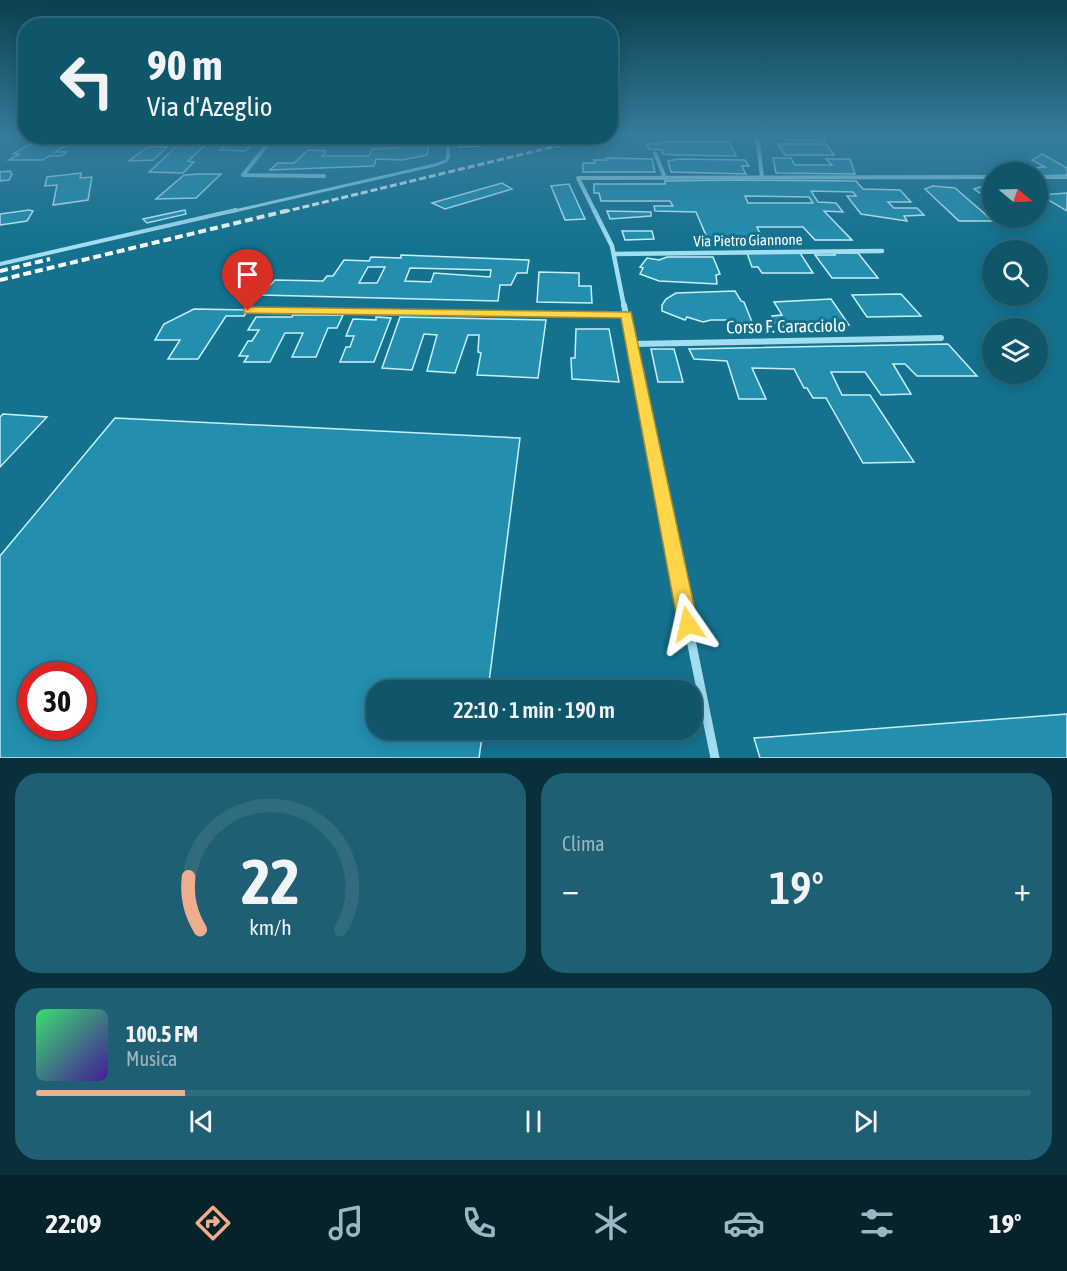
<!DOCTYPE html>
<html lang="it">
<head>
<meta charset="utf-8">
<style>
	:root { --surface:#10566b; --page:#1e5f73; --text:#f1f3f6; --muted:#9cb7c1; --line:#306c7e; --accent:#eead8d }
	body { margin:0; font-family:"Asap Condensed",sans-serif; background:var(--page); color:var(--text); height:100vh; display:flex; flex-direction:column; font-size:22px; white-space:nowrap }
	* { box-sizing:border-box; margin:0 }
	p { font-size:20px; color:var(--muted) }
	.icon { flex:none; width:33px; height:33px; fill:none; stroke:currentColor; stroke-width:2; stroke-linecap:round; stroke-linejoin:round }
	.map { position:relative; height:758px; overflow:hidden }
	.sheet { display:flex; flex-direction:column; gap:15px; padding:15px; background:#092f3b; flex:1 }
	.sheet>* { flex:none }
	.top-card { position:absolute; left:18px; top:18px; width:600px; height:126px; border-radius:24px; box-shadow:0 3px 15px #0003,0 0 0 2px var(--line); background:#10566b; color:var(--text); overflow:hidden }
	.needle { width:39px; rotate:109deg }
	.tools { position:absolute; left:982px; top:162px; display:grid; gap:12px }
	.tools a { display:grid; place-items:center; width:66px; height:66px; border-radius:50%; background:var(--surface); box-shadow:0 3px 15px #0003,0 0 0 2px var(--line); font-size:30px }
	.speed { position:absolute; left:18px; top:662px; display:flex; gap:12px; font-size:30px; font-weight:700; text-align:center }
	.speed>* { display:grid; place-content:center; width:78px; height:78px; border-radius:50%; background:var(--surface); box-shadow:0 3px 15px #0003,0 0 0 2px var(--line); line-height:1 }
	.speed .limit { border:9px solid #d22; background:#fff; color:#111 }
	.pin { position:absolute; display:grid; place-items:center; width:51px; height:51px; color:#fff; margin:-62px -26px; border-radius:50% 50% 50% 0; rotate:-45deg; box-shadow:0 0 6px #0007 }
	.pin .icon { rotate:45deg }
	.me { position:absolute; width:66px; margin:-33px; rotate:349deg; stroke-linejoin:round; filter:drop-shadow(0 0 4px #0008) }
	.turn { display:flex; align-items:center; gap:21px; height:126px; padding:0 30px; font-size:27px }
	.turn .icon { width:78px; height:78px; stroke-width:2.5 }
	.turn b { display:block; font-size:42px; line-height:51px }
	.big { font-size:45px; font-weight:600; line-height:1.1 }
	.sheet .widget { flex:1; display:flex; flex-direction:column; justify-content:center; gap:9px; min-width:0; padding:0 21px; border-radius:24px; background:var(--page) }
	.sheet .dial { align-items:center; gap:0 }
	.dial svg { height:156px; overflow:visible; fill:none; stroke:var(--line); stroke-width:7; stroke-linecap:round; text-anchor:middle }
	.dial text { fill:var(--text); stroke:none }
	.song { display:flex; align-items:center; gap:18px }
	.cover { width:72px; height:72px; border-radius:9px; background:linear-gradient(135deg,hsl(140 70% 55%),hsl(260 70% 35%)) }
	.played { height:6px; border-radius:3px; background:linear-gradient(90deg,var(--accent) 15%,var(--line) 15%) }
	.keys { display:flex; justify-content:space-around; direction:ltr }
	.heat { display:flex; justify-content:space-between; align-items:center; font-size:33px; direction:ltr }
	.sheet .tiles { flex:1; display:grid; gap:15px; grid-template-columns:1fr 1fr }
	.widget:last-child { grid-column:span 2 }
	.trip { position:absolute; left:366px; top:680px; width:336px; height:60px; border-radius:24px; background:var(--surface); box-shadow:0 3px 15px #0003,0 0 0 2px var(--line); font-weight:600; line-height:60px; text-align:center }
	.tab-bar { display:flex; height:96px; justify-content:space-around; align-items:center; background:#06222b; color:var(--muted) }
	.tab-bar .icon { width:42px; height:42px }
	.tab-bar .current { color:var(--accent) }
	.tab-bar b { font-size:27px; color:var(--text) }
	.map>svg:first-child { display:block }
</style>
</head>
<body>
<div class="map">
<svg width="1067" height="758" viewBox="0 0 1067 758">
	<rect width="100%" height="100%" fill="#15728f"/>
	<g fill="#238eae" stroke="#c8f0fc" stroke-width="1.5" fill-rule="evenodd">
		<polygon points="44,136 80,138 131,136 84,138 78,142 71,142 55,152 67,152 61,156 49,156 43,160 9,160 19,154 13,154"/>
		<polygon points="188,136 215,136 188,161 194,162 183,173 149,172"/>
		<polygon points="298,136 327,136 324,141 294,141"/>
		<polygon points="458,136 540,136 509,143 499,142 482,144 481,146 459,147"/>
		<polygon points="782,136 822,136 825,141 785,140"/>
		<polygon points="227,138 258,139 245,151 220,150 225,146 218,145"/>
		<polygon points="400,140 429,141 427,155 402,160 376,159 374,166 270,170 278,163 294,163 308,150 326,151 322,156 369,156 372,149 398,148"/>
		<polygon points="660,142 729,142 736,156 679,155 663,154 662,150 649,149 647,144 661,144"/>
		<polygon points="778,144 826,144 834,155 785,155"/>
		<polygon points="149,146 167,147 153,160 129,161"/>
		<polygon points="1042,154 1067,168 1067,175 1038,176 1038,172 1029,172 1023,169 1045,167 1032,160"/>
		<polygon points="606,158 652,159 655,172 583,172 583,163 595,163 594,160 606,160"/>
		<polygon points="773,158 791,158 795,165 832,165 826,159 850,159 855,174 776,173"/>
		<polygon points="678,159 745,160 749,166 742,166 746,174 671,172 668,161"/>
		<polygon points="10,171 12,174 9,180 0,181 0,172"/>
		<polygon points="81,173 80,178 92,177 88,200 53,205 57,185 45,186 47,177"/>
		<polygon points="199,174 221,174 196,198 156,199 184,175"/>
		<path d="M 736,180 L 856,181 L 863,189 L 900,190 L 911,202 L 888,202 L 894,208 L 917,208 L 924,215 L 904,216 L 907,221 L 861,214 L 847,196 L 856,196 L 853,192 L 811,191 L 818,202 L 836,203 L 843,212 L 824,211 L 852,240 L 815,240 L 803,227 L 757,227 L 763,240 L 708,240 L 696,212 L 655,211 L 654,206 L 673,206 L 670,201 L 601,201 L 599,193 L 594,193 L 594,184 L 665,184 L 665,181 ZM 745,196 L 809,197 L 813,203 L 748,203 Z"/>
		<polygon points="502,183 512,189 445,209 432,203"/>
		<polygon points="569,184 585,219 565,220 551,186"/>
		<polygon points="933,186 955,188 993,221 959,221 925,189"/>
		<polygon points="980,187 993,189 993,202 974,189"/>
		<polygon points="1067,193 1067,211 1040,195"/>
		<polygon points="29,210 33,211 27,221 0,225 0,214"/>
		<polygon points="185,210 186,214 147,223 143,219"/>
		<polygon points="607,211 651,212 651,216 610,219"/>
		<polygon points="622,231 652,231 654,239 625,240"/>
		<polygon points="747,253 800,253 813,273 762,273 758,267 752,267"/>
		<polygon points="834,253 858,253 878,278 832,278 815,255 835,255"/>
		<path d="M 401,255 L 529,260 L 527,273 L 517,273 L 511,285 L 500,285 L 498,301 L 261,295 L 275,280 L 323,281 L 327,276 L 333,276 L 344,260 L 369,261 L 371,257 L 401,258 ZM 368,267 L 385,267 L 377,283 L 359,283 ZM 410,268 L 491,270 L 490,277 L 434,273 L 431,282 L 405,281 Z"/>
		<polygon points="667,257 713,257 720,274 716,275 717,284 659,281 640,274 643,268 640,267 647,258 659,260"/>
		<polygon points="539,272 579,273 579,286 591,286 592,303 537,302"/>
		<polygon points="735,291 741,301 744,302 752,322 730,323 729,320 711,320 703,322 687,317 685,320 662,311 662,305 666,299 676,293"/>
		<polygon points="901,294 921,316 867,317 852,295"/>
		<polygon points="831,299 849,325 777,327 772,316 782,315 774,302"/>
		<polygon points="194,309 248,310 244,316 226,316 198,359 168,359 180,340 155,340 164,324"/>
		<polygon points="293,315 343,315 337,328 328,328 316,357 292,357 303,333 285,333 270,362 244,362 248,356 239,356 248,341 252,341 259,330 248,330 256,317 292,317"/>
		<polygon points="376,317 391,318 374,362 340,362 346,347 350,347 354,336 346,336 353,319 376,320"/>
		<polygon points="400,317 546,320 538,378 477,375 481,353 478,352 479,335 468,335 455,373 427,371 437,335 424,334 412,370 382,368"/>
		<polygon points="576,329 609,329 619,382 572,379 571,358 575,358"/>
		<polygon points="948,344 977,376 917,376 905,364 893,364 911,394 881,395 865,372 831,372 842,395 870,395 914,462 863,463 826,398 813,398 807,388 804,388 794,369 752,368 766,399 739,399 727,361 694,359 689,349"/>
		<polygon points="651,349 674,349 683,382 658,382"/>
		<polygon points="3,414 47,417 0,467 0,417"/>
		<path d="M 115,418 L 520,438 L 488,690 L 376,690 L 376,729 L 483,729 L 479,758 L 0,758 L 0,556 ZM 32,675 L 82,675 L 82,726 L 32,726 Z"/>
		<polygon points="1067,714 1067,758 760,758 754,738"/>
	</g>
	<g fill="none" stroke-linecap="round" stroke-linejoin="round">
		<polyline stroke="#a1def0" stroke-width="3" points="230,212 435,165 446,161 448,157"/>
		<polyline stroke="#a1def0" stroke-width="4" points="0,264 236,210"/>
		<g stroke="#a1def0" stroke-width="4">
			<polyline points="274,136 243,175 324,176"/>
			<polyline points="448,136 448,157"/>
			<polyline points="757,136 762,177"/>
			<polyline points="655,153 665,178"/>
			<polyline points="1038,177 1067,177"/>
			<polyline points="595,212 578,178 993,177"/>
		</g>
		<g stroke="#a1def0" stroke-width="4.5">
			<polyline points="594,210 612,246 624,306"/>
			<polyline points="614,254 882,251"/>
		</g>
		<g stroke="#a1def0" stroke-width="6">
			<polyline points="624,305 648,424"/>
			<polyline points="248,311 626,315"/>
			<polyline points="632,344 941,338"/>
		</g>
		<polyline stroke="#a1def0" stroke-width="8" points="648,423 678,573"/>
		<polyline stroke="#a1def0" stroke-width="9" points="677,571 715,758"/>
		<polygon fill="#a1def0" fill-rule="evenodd" points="0,136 8,136 0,140"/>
		<polyline stroke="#fff" stroke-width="3" stroke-dasharray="7 3" stroke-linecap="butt" points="283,212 598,136"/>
		<g stroke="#fff" stroke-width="4" stroke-dasharray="8 4" stroke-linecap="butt">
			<polyline points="0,271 50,259"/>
			<polyline points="0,280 290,210"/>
		</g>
	</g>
	<linearGradient id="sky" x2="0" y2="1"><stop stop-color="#0c3f4f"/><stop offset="0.56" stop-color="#357c9b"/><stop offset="1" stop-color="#357c9b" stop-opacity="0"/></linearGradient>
	<rect width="1067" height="242" fill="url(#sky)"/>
	<polygon fill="#ffd54a" stroke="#a68a30" stroke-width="1.5" points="248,307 631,312 698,624 695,630 688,633 681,630 678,624 621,318 244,313 244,308"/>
	<g text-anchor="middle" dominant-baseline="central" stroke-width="6" stroke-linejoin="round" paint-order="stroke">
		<g font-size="15" fill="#fff" stroke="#15728f">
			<text transform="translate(748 240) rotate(-1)">Via Pietro Giannone</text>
		</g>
		<g font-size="18" fill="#fff" stroke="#15728f">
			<text transform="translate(786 326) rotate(-1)">Corso F. Caracciolo</text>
		</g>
	</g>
</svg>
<div class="tools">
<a><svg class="needle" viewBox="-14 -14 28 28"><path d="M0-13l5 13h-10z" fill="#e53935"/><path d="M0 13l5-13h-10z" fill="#9cb7c1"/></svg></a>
<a><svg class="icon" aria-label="search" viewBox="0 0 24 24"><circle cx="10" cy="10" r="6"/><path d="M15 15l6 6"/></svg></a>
<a><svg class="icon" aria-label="layers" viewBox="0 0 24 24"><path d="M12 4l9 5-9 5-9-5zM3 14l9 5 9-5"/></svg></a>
</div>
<div class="speed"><div class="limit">30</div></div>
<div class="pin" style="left:248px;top:311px;background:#d93025"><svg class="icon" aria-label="arrive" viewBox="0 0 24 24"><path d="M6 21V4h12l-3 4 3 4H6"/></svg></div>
<svg class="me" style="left:688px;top:624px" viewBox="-20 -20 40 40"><path d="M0-17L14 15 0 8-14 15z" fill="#ffd54a" stroke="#fff" stroke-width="4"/></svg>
<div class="trip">22:10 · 1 min · 190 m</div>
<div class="top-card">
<div class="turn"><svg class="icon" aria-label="left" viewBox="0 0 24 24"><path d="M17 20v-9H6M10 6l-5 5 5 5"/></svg><div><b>90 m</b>Via d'Azeglio</div></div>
</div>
</div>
<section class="sheet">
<div class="tiles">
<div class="widget dial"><svg viewBox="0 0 100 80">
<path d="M14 69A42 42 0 1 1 86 69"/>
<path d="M14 69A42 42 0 0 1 8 42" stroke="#eead8d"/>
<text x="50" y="56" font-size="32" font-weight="700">22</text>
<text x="50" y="72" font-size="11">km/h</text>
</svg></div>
<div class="widget"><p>Clima</p>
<div class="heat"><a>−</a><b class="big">19°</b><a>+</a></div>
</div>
<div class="widget">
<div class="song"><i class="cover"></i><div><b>100.5 FM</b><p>Musica</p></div></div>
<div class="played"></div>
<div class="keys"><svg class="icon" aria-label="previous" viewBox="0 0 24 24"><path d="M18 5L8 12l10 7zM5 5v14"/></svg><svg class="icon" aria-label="pause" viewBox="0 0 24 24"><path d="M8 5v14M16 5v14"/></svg><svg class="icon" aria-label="next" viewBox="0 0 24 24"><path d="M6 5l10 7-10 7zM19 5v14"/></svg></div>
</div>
</div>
</section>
<nav class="tab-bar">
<b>22:09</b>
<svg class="icon current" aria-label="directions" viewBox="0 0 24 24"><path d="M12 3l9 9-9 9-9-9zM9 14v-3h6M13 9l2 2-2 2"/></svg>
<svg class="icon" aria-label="music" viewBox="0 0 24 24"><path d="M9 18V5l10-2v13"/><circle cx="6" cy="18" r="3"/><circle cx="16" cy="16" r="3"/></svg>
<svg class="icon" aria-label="phone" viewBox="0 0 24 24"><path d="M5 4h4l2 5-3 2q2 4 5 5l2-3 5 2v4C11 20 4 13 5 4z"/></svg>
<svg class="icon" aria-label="climate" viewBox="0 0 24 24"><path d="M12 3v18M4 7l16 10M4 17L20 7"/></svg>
<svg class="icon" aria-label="car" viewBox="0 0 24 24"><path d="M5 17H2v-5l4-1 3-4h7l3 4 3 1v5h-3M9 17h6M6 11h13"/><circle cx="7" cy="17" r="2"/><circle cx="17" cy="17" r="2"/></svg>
<svg class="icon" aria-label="filters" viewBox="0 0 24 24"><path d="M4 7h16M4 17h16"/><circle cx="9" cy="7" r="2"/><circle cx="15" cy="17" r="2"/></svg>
<b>19°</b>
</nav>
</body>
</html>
